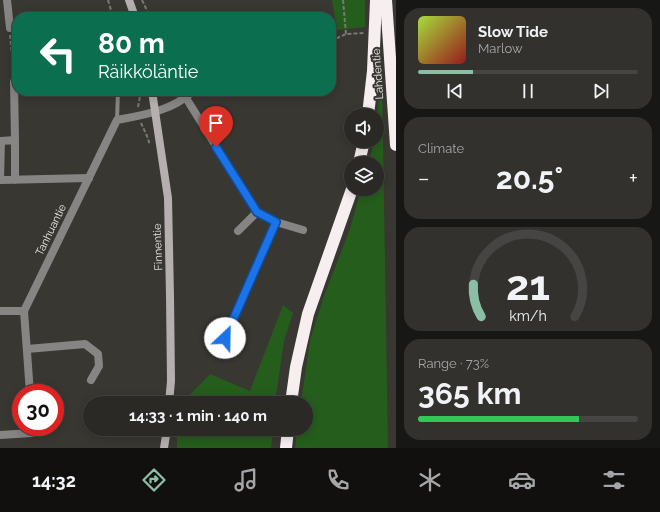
<!DOCTYPE html>
<html lang="en">
<head>
<meta charset="utf-8">
<style>
	:root { --surface:#2a2926; --page:#32312e; --text:#f1f3f6; --muted:#a5a6a7; --line:#464543; --accent:#8abfa5 }
	body { margin:0; font-family:Raleway,sans-serif; background:var(--page); color:var(--text); height:100vh; display:flex; flex-direction:column; font-size:15px; white-space:nowrap }
	* { box-sizing:border-box; margin:0 }
	p { font-size:13px; color:var(--muted) }
	.icon { flex:none; width:22px; height:22px; fill:none; stroke:currentColor; stroke-width:2; stroke-linecap:round; stroke-linejoin:round }
	.map { position:relative; flex:1; overflow:hidden }
	.sheet { display:flex; flex-direction:column; gap:8px; padding:8px; background:#171715; width:264px }
	.sheet>* { flex:none }
	.hud { position:absolute; left:12px; top:12px; width:324px; height:84px; border-radius:16px; box-shadow:0 2px 10px #0003,0 0 0 1px var(--line); background:#0b6e4f; color:#fff; overflow:hidden }
	.tools { position:absolute; left:344px; top:108px; display:grid; gap:8px }
	.tools a { display:grid; place-items:center; width:40px; height:40px; border-radius:50%; background:var(--surface); box-shadow:0 2px 10px #0003,0 0 0 1px var(--line); font-size:20px }
	.speed { position:absolute; left:12px; top:384px; display:flex; gap:8px; font-size:20px; font-weight:700; text-align:center }
	.speed>* { display:grid; place-content:center; width:52px; height:52px; border-radius:50%; background:var(--surface); box-shadow:0 2px 10px #0003,0 0 0 1px var(--line); line-height:1 }
	.speed .limit { border:6px solid #d22; background:#fff; color:#111 }
	.pin { position:absolute; display:grid; place-items:center; width:34px; height:34px; color:#fff; margin:-41px -17px; border-radius:50% 50% 50% 0; rotate:-45deg; box-shadow:0 0 4px #0007 }
	.pin .icon { rotate:45deg }
	.me { position:absolute; width:44px; margin:-22px; rotate:24deg; stroke-linejoin:round; filter:drop-shadow(0 0 3px #0008) }
	.turn { display:flex; align-items:center; gap:14px; height:84px; padding:0 20px; font-size:18px }
	.turn .icon { width:52px; height:52px; stroke-width:2.5 }
	.turn b { display:block; font-size:28px; line-height:34px }
	.big { font-size:30px; font-weight:700; line-height:1.1 }
	.sheet .tile { flex:1; display:flex; flex-direction:column; justify-content:center; gap:6px; min-width:0; padding:0 14px; border-radius:16px; background:var(--page) }
	.sheet .dial { align-items:center; gap:0 }
	.dial svg { height:104px; overflow:visible; fill:none; stroke:var(--line); stroke-width:7; stroke-linecap:round; text-anchor:middle }
	.dial text { fill:var(--text); stroke:none }
	.song { display:flex; align-items:center; gap:12px }
	.cover { width:48px; height:48px; border-radius:6px; background:linear-gradient(135deg,hsl(80 70% 55%),hsl(0 70% 35%)) }
	.played { height:4px; border-radius:2px; background:linear-gradient(90deg,var(--accent) 25%,var(--line) 25%) }
	.keys { display:flex; justify-content:space-around; direction:ltr }
	.heat { display:flex; justify-content:space-between; align-items:center; font-size:22px; direction:ltr }
	.charge { height:6px; border-radius:3px; background:linear-gradient(90deg,#34c759 73%,var(--line) 0) }
	.trip { position:absolute; left:83px; top:396px; width:230px; height:40px; border-radius:20px; background:var(--surface); box-shadow:0 2px 10px #0003,0 0 0 1px var(--line); font-weight:700; line-height:40px; text-align:center }
	.tabs { display:flex; height:64px; justify-content:space-around; align-items:center; background:#11100f; color:var(--muted) }
	.tabs .icon { width:28px; height:28px }
	.tabs .active { color:var(--accent) }
	.tabs b { font-size:18px; color:var(--text) }
	main { display:flex; flex:1; min-height:0 }
	.map>svg:first-child { display:block }
</style>
</head>
<body>
<main>
<div class="map">
<svg width="396" height="448" viewBox="0 0 396 448">
	<rect width="100%" height="100%" fill="#383732"/>
	<g fill="#255d1c">
		<polygon points="332,0 365,0 365,27 337,30"/>
		<polygon points="382,76 388,448 295,448 297,429 306,429 306,403 301,403 310,340 324,296 350,229 361,189 377,189 377,163 369,163 374,141 377,141 377,115"/>
		<polygon points="283,305 293,313 284,341 275,403 182,403 210,374 250,391"/>
		<polygon points="177,429 273,429 271,448 177,448"/>
	</g>
	<g fill="none" stroke-linecap="round" stroke-linejoin="round">
		<g stroke="#797874" stroke-width="2" stroke-dasharray="4 2" stroke-linecap="butt">
			<polyline points="108,0 113,17"/>
			<polyline points="142,0 150,17"/>
			<polyline points="343,0 346,34"/>
			<polyline points="10,35 14,73"/>
			<polyline points="331,41 346,34 365,33"/>
			<polyline points="138,107 141,91"/>
			<polyline points="141,123 147,136 150,145"/>
		</g>
		<polyline stroke="#878484" stroke-width="4" points="117,120 118,91"/>
		<g stroke="#878484" stroke-width="8">
			<polyline points="7,0 10,28"/>
			<polyline points="14,82 15,140"/>
			<polyline points="186,98 257,212 276,222 303,230"/>
			<polyline points="15,180 15,140 1,141 0,180 89,178"/>
			<polyline points="238,231 257,212"/>
			<polyline points="0,311 24,311"/>
			<polyline points="225,338 276,222"/>
			<polyline points="27,349 85,344 98,354 99,366 91,380"/>
			<path d="M 30,393 L 24,311 L 117,120 C 144,115 172,111 193,91"/>
			<polyline points="0,435 32,433 31,427"/>
		</g>
		<g stroke="#b5afaf" stroke-width="8">
			<polyline points="129,0 135,17"/>
			<polyline points="152,91 168,198 170,296 171,381 169,403"/>
			<polyline points="164,448 167,429"/>
		</g>
		<g stroke="#f7efef" stroke-width="12">
			<polyline points="386,0 396,145"/>
			<polyline points="368,115 373,71 376,0"/>
			<polyline points="359,163 364,141"/>
			<polyline points="291,403 296,367 308,314 352,189"/>
			<polyline points="286,448 288,429"/>
		</g>
	</g>
	<g fill="none" stroke-linecap="round" stroke-linejoin="round">
		<defs>
			<polyline id="route" points="216,147 257,212 276,222 225,338"/>
		</defs>
		<use href="#route" stroke="#114b97" stroke-width="10"/>
		<use href="#route" stroke="#1a73e8" stroke-width="7"/>
	</g>
	<g text-anchor="middle" dominant-baseline="central" stroke-width="4" stroke-linejoin="round" paint-order="stroke">
		<g font-size="11" fill="#ecebe8" stroke="#383732">
			<text transform="translate(378 74) rotate(-94)">Lahdentie</text>
			<text transform="translate(51 230) rotate(-64)">Tanhuantie</text>
			<text transform="translate(158 247) rotate(-92)">Finnentie</text>
		</g>
	</g>
</svg>
<div class="tools">
<a><svg class="icon" aria-label="sound" viewBox="0 0 24 24"><path d="M4 9h4l5-4v14l-5-4H4zM17 9q2 3 0 6"/></svg></a>
<a><svg class="icon" aria-label="layers" viewBox="0 0 24 24"><path d="M12 4l9 5-9 5-9-5zM3 14l9 5 9-5"/></svg></a>
</div>
<div class="speed"><div class="limit">30</div></div>
<div class="pin" style="left:216px;top:147px;background:#d93025"><svg class="icon" aria-label="arrive" viewBox="0 0 24 24"><path d="M6 21V4h12l-3 4 3 4H6"/></svg></div>
<svg class="me" style="left:225px;top:338px" viewBox="-20 -20 40 40"><circle r="19" fill="#fff"/><path d="M0-13L10 11 0 6-10 11z" fill="#1a73e8"/></svg>
<div class="trip">14:33 · 1 min · 140 m</div>
<div class="hud">
<div class="turn"><svg class="icon" aria-label="left" viewBox="0 0 24 24"><path d="M17 20v-9H6M10 6l-5 5 5 5"/></svg><div><b>80 m</b>Räikköläntie</div></div>
</div>
</div>
<section class="sheet">
<div class="tile">
<div class="song"><i class="cover"></i><div><b>Slow Tide</b><p>Marlow</p></div></div>
<div class="played"></div>
<div class="keys"><svg class="icon" aria-label="previous" viewBox="0 0 24 24"><path d="M18 5L8 12l10 7zM5 5v14"/></svg><svg class="icon" aria-label="pause" viewBox="0 0 24 24"><path d="M8 5v14M16 5v14"/></svg><svg class="icon" aria-label="next" viewBox="0 0 24 24"><path d="M6 5l10 7-10 7zM19 5v14"/></svg></div>
</div>
<div class="tile"><p>Climate</p>
<div class="heat"><a>−</a><b class="big">20.5°</b><a>+</a></div>
</div>
<div class="tile dial"><svg viewBox="0 0 100 80">
<path d="M14 69A42 42 0 1 1 86 69"/>
<path d="M14 69A42 42 0 0 1 8 44" stroke="#8abfa5"/>
<text x="50" y="56" font-size="32" font-weight="700">21</text>
<text x="50" y="72" font-size="11">km/h</text>
</svg></div>
<div class="tile"><p>Range · 73%</p><b class="big">365 km</b><div class="charge"></div></div>
</section>
</main>
<nav class="tabs">
<b>14:32</b>
<svg class="icon active" aria-label="directions" viewBox="0 0 24 24"><path d="M12 3l9 9-9 9-9-9zM9 14v-3h6M13 9l2 2-2 2"/></svg>
<svg class="icon" aria-label="music" viewBox="0 0 24 24"><path d="M9 18V5l10-2v13"/><circle cx="6" cy="18" r="3"/><circle cx="16" cy="16" r="3"/></svg>
<svg class="icon" aria-label="phone" viewBox="0 0 24 24"><path d="M5 4h4l2 5-3 2q2 4 5 5l2-3 5 2v4C11 20 4 13 5 4z"/></svg>
<svg class="icon" aria-label="climate" viewBox="0 0 24 24"><path d="M12 3v18M4 7l16 10M4 17L20 7"/></svg>
<svg class="icon" aria-label="car" viewBox="0 0 24 24"><path d="M5 17H2v-5l4-1 3-4h7l3 4 3 1v5h-3M9 17h6M6 11h13"/><circle cx="7" cy="17" r="2"/><circle cx="17" cy="17" r="2"/></svg>
<svg class="icon" aria-label="filters" viewBox="0 0 24 24"><path d="M4 7h16M4 17h16"/><circle cx="9" cy="7" r="2"/><circle cx="15" cy="17" r="2"/></svg>
</nav>
</body>
</html>
